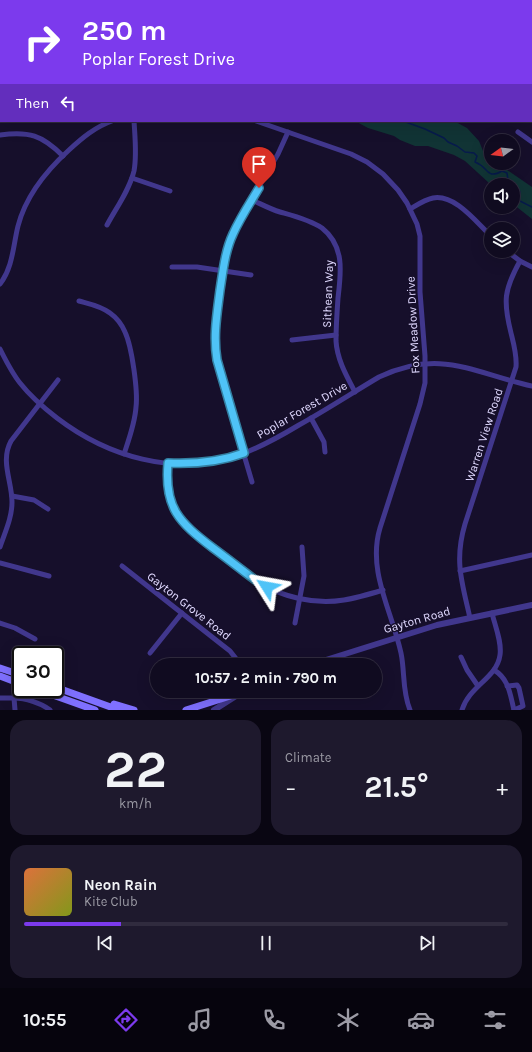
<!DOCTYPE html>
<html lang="en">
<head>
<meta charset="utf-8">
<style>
	:root { --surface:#100b20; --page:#1e192d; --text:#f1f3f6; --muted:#9c9ba5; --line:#302b3e; --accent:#7c3aed }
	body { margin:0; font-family:Karla,sans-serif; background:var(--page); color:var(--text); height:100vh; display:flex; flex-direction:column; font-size:15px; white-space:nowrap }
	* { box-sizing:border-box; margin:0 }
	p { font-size:13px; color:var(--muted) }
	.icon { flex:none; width:22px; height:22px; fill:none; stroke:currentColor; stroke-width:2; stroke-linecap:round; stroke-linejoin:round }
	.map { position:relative; height:710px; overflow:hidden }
	.side { display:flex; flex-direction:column; gap:10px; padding:10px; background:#090612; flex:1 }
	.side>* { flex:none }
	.banner { position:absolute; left:0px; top:0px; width:532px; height:122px; box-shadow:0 4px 16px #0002,0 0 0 1px var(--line); background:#7c3aed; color:#fff; overflow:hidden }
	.needle { width:26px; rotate:255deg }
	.buttons { position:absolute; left:484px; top:134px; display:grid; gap:8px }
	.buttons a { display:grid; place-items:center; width:36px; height:36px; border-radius:50%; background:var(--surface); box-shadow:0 4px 16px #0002,0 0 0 1px var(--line); font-size:20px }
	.speed { position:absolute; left:12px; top:646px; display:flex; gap:8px; font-size:20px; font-weight:700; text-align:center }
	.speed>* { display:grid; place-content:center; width:52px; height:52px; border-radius:50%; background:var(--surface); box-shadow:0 4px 16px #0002,0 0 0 1px var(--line); line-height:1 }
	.speed .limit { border:2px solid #111; border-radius:6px; background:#fff; color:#111 }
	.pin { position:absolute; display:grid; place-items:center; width:34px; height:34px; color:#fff; margin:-41px -17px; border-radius:50% 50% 50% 0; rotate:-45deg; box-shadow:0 0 4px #0007 }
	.pin .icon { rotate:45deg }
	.me { position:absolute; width:44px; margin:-22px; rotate:304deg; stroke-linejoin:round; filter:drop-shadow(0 0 3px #0008) }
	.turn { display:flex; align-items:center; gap:14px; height:84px; padding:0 16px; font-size:18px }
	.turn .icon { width:52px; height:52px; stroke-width:2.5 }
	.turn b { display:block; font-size:28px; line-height:34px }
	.then { display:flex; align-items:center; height:38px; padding:0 16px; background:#0003; gap:8px; font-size:15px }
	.big { font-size:30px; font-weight:700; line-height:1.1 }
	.side .widget { flex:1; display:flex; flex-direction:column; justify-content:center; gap:6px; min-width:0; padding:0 14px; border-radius:16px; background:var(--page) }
	.side .dial { align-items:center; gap:0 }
	.dial b { font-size:52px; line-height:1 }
	.song { display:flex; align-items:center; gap:12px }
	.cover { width:48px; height:48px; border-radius:6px; background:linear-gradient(135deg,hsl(20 70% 55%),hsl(70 70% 35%)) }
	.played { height:4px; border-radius:2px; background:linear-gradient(90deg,var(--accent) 20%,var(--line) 20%) }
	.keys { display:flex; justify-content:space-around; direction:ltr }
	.heat { display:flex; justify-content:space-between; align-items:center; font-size:22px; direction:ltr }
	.side .tiles { flex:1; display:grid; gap:10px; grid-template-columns:1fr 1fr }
	.widget:last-child { grid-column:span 2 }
	.trip { position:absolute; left:150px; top:658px; width:232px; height:40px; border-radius:20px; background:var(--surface); box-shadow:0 4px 16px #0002,0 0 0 1px var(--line); font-weight:700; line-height:40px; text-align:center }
	.menu { display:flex; height:64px; justify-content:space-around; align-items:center; background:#06040d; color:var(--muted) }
	.menu .icon { width:28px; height:28px }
	.menu .on { color:var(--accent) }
	.menu b { font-size:18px; color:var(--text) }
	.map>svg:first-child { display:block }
</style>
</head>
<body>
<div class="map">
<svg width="532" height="710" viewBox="0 0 532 710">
	<rect width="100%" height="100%" fill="#160f2b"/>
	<polygon fill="#113435" points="355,121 454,121 467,128 479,141 483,151 491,159 491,163 497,163 532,187 532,219 513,204 513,185 496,185 495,183 489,183 465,161 454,155 428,146 415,146 400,140 394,136 368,128"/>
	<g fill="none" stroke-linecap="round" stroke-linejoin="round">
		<g stroke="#071a4c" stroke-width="1.5">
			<polyline points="0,87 1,87"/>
			<path d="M 403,121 L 425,129 L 444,138 L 448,142 L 457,146 L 465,152 L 474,153 L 477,156 L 475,162 C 489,167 486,180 502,171 L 507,173 L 508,180 L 505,185"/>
			<polyline points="513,187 517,187 520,192 519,198 520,201 532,207"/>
		</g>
		<g stroke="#41378d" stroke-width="5">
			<polyline points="114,0 115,1"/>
			<polyline points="190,0 190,1"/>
			<polyline points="246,0 246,1"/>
			<polyline points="309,0 309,1"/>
			<polyline points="384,0 384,1"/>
			<polyline points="447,0 448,1"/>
			<polyline points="515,0 516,1"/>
			<polyline points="531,20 532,21"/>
			<path d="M 256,121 L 351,154 L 367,162 L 383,174 L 398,190 L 407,203 L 417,224 L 420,236 L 420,292 L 425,356 L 425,383 L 420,404 L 380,528 C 367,571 392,611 401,653 C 405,672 402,691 410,710"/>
			<polyline points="518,132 532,142"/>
			<path d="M 0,135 C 29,131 42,135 63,156"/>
			<polyline points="132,178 170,191"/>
			<path d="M 252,200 C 261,204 270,209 280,212 C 294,216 310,220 322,228 C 345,246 341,273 338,298 C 337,312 336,327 336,341 C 337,359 346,375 355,392"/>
			<path d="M 410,209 C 417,205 424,200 433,198 C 455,194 476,222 491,236"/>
			<path d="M 107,225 C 116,208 129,191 134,171 C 137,155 135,138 134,121"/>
			<polyline points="507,251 520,261 532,267"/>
			<polyline points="172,267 197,267 251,275"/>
			<path d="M 0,284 C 13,267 13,246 18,226 C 26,195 46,171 69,150 C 82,138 95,127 112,121"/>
			<path d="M 79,301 C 90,304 101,306 110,313 C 117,318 122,325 125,332 C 132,347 138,391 136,407 C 135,423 129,439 124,454"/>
			<polyline points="292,340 336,335"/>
			<path d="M 0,349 C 6,361 12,373 20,383 C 31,397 44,408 57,418 C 108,457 174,476 237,456 C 259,448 279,437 299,425 C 326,410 352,393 379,377 C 441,348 473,373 532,386"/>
			<polyline points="311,418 324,442 325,452"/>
			<path d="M 168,463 C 163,508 180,522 213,548 C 228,559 243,571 257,582 C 283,597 314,605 344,600 C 357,598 370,594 383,590"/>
			<polyline points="252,482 218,367 215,345 215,326 224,263 228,245 235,228 278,154 288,132"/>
			<polyline points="12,496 34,500 48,509"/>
			<path d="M 0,547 C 5,532 12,518 12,502 C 12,481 0,461 11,441 L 58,380"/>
			<polyline points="0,563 49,576"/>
			<polyline points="122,566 221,644 230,651 241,665"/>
			<polyline points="460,571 532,555"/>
			<path d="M 470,618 C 462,582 454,561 465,524 L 516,367 C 517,355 514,345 511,333 C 503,301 504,290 520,261"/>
			<polyline points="0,623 15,628 35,639"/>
			<polyline points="295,623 304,576 302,547"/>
			<polyline points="150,653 182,613"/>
			<polyline points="461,657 467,670 478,686"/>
			<path d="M 494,670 C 509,679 510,694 514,710"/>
			<polyline points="507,686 517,685 519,688 523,706 514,710"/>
			<polyline points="0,698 14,698 15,710"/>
			<path d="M 14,698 C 25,698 41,703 50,710"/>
			<path d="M 462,710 C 469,686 497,678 500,655 C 502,642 495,626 492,613"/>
		</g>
		<g stroke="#41378d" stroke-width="6">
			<polyline points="0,36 1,36"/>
			<polyline points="531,100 532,100"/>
			<polyline points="310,665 437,625 532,605"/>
			<polyline points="214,710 236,696"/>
		</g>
		<g stroke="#7f70ff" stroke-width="7">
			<polyline points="0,668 21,675"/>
			<polyline points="0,676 21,684"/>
			<polyline points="55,687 119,710"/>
			<polyline points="36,689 95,710"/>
			<polyline points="114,704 134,710"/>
			<polyline points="186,710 246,691"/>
		</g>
	</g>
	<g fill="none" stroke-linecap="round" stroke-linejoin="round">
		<defs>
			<path id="route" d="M 259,188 C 250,203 240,218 233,234 C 225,251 223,271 220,290 C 217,314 213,336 217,360 L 244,453 C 220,462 193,464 168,463 C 164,508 179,522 213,548 C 228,559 243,571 258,582 L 267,587"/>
		</defs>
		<use href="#route" stroke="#337fa1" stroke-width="10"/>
		<use href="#route" stroke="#4fc3f7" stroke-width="7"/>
	</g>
	<g text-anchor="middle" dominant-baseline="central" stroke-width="3" stroke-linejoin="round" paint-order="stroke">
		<g font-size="12" fill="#e0d9ff" stroke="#160f2b">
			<text transform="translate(328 294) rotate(-88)">Sithean Way</text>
			<text transform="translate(413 325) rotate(-93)">Fox Meadow Drive</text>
			<text transform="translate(302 410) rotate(-30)">Poplar Forest Drive</text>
			<text transform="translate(484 435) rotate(-72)">Warren View Road</text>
			<text transform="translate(189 606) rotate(38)">Gayton Grove Road</text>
			<text transform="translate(417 620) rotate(-16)">Gayton Road</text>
		</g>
	</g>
</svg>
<div class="buttons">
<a><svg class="needle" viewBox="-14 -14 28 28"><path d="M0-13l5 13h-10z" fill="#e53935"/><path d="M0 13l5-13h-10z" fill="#9c9ba5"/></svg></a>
<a><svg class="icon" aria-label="sound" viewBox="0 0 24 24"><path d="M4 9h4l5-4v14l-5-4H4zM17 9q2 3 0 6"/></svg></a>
<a><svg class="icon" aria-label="layers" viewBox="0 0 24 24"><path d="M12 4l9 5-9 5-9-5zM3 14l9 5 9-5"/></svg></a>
</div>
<div class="speed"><div class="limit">30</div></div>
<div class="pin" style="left:259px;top:188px;background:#d93025"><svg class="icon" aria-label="arrive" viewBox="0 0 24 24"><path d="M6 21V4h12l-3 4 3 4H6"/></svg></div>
<svg class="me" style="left:267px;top:587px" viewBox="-20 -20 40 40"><path d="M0-17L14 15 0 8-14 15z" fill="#4fc3f7" stroke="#fff" stroke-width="4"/></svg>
<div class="trip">10:57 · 2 min · 790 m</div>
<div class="banner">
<div class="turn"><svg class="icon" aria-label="right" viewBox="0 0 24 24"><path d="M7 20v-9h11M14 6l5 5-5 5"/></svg><div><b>250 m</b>Poplar Forest Drive</div></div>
<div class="then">Then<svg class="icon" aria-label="left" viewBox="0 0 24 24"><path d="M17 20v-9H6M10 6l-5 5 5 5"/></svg></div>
</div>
</div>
<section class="side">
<div class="tiles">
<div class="widget dial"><b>22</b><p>km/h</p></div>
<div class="widget"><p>Climate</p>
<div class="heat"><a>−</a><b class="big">21.5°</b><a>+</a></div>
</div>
<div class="widget">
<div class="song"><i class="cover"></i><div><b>Neon Rain</b><p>Kite Club</p></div></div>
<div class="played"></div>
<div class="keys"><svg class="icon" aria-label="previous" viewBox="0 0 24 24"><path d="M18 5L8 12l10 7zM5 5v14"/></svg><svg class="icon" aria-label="pause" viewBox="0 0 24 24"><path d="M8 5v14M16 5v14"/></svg><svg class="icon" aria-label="next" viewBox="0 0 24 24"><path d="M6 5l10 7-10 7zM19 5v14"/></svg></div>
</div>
</div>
</section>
<nav class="menu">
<b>10:55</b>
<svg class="icon on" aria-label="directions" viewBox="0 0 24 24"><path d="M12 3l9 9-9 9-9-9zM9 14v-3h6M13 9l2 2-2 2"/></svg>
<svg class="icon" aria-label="music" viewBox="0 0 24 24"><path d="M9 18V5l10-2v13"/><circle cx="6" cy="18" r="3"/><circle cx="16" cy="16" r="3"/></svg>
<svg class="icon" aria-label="phone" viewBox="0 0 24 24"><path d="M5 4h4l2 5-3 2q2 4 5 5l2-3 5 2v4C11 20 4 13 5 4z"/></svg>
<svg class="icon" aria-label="climate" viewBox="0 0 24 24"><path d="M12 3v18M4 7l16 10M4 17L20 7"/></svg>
<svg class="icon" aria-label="car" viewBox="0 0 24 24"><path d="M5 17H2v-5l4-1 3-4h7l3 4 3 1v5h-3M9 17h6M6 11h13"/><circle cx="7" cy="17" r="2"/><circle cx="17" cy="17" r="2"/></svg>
<svg class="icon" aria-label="filters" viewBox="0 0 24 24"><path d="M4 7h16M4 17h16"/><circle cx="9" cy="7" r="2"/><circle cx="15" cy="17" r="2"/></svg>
</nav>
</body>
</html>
